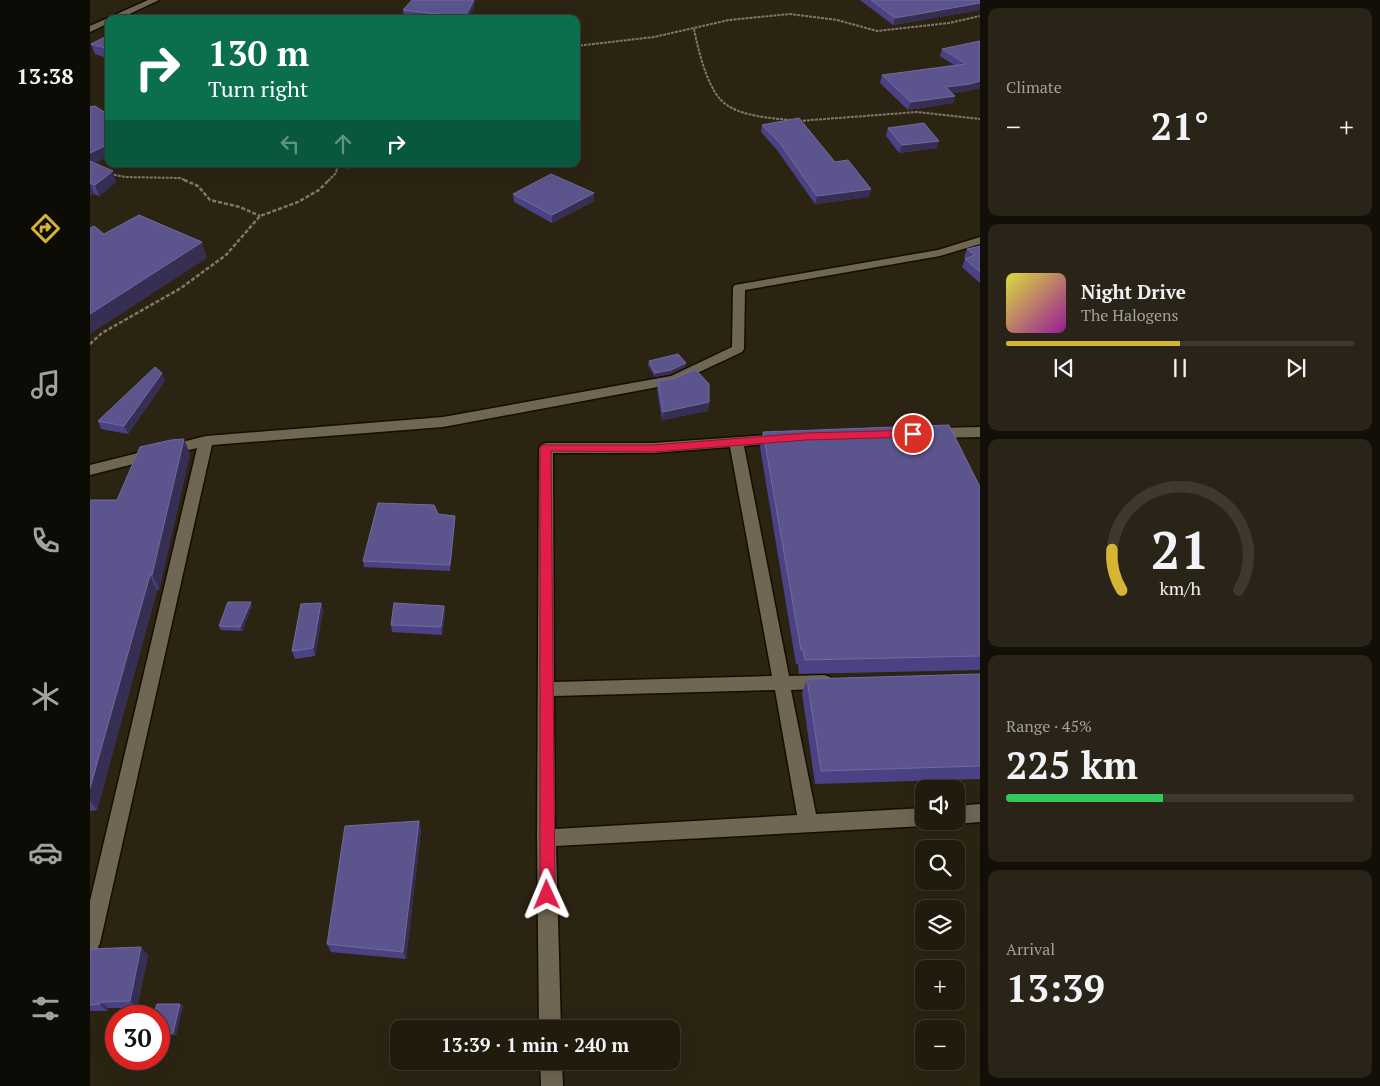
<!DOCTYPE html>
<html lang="en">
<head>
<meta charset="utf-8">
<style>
	:root { --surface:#211b0e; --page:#292417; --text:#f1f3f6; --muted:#a2a19e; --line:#3e392e; --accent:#d7b434 }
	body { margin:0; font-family:"PT Serif",serif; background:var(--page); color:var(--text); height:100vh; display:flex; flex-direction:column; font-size:19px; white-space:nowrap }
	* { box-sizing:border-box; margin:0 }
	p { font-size:16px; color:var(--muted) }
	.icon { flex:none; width:28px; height:28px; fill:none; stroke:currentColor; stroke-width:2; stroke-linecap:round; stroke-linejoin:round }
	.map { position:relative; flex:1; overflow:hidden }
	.sheet { display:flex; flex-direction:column; gap:8px; padding:8px; background:#120f08; width:400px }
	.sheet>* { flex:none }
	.top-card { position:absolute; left:15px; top:15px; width:475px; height:152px; border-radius:10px; box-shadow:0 5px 20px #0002,0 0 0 1px var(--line); background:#0b6e4f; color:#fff; overflow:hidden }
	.tools { position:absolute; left:825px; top:780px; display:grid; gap:10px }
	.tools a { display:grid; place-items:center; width:50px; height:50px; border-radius:10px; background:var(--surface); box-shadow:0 5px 20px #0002,0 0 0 1px var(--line); font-size:25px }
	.speed { position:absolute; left:15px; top:1005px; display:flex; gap:10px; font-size:25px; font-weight:700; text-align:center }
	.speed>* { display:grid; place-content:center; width:65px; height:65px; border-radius:50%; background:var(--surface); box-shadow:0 5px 20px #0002,0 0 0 1px var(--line); line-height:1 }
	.speed .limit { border:8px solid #d22; background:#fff; color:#111 }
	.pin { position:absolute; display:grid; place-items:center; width:42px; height:42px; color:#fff; margin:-21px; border:2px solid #fff; border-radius:50%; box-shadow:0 1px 5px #0007 }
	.me { position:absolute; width:55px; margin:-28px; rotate:359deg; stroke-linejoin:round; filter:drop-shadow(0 0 4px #0008) }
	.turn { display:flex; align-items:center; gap:18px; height:105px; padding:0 20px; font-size:22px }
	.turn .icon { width:65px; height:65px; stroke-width:2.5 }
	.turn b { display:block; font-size:35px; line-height:42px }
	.lanes { display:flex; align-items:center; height:48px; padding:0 20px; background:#0003; justify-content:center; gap:25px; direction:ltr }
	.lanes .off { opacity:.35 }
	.big { font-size:38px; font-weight:700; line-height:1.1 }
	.sheet .widget { flex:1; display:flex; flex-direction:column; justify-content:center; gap:8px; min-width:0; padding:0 18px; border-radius:10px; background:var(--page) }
	.sheet .dial { align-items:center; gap:0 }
	.dial svg { height:130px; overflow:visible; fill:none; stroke:var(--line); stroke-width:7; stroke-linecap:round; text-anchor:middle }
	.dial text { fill:var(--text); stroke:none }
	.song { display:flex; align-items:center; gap:15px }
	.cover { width:60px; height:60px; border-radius:8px; background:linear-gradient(135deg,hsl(60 70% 55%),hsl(300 70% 35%)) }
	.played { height:5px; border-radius:2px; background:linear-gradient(90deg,var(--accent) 50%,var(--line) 50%) }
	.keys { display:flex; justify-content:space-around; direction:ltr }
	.heat { display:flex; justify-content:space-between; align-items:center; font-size:28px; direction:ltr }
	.charge { height:8px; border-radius:4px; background:linear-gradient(90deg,#34c759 45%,var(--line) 0) }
	.trip { position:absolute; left:300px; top:1020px; width:290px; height:50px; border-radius:10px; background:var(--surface); box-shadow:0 5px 20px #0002,0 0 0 1px var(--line); font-weight:700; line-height:50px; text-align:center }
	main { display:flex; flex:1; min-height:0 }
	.menu { display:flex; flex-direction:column; width:90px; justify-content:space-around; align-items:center; background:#0d0b06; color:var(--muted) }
	.menu .icon { width:35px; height:35px }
	.menu .on { color:var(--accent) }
	.menu b { font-size:22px; color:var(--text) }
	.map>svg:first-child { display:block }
</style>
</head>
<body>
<main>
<nav class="menu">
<b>13:38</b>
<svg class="icon on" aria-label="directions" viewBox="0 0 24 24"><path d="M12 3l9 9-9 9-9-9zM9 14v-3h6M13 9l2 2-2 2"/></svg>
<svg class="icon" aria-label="music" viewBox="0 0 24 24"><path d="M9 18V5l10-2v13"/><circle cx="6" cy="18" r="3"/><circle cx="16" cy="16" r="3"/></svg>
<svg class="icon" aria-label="phone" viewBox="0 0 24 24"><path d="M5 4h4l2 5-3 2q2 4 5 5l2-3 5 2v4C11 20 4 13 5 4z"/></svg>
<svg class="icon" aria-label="climate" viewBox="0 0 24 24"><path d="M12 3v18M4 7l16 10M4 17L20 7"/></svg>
<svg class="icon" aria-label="car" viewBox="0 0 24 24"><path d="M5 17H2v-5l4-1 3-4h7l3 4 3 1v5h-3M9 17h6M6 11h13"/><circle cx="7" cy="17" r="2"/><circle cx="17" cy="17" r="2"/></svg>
<svg class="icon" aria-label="filters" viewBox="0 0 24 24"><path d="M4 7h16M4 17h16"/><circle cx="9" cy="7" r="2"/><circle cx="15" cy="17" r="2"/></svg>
</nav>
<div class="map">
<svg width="890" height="1086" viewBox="0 0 890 1086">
	<rect width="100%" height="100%" fill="#2c2413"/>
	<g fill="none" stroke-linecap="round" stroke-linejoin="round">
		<defs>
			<g id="minor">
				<polygon points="58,0 69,0 29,19 19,19 19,23 0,32 0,26"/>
				<polygon points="890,237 890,244 850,256 655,290 654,349 652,352 584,384 353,427 122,445 10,943 7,950 0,953 0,901 107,448 0,475 0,465 116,436 353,417 581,376 642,347 643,287 645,285 848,250"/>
				<polygon points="890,427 890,437 844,438 839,436 837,433 839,430 844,428"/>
				<path d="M 691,434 L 696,436 L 698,439 L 696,442 L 654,446 L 699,676 L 734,675 L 740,677 L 742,682 L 740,687 L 734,689 L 701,690 L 726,814 L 834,808 L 834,821 L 841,821 L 834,826 L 466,846 L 471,1029 L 449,1029 L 447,838 L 449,448 L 451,445 L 456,443 L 563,443 ZM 640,447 L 682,676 L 464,682 L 463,453 L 563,453 ZM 685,690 L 707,815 L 465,829 L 464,696 Z"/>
				<polygon points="890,804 890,822 866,824 860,821 866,821 866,806"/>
				<polygon points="450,1061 472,1061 473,1086 451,1086"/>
			</g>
		</defs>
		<use href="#minor" stroke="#140d01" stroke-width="3"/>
		<g stroke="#7f786a" stroke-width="2" stroke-dasharray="3 1" stroke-linecap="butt">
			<path d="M 604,29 C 608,49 616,83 630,99 C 645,116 679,118 700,120"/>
			<polyline points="486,46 564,37 639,20 700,14 747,20 787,31 859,23 890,16"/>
			<polyline points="709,121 827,112 890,119"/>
			<polyline points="20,174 35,177 90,178 97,181"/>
			<polyline points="238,181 246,173 248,164"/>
		</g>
		<g stroke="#7f786a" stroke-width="2.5" stroke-dasharray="4 2" stroke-linecap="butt">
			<polyline points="94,180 108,186 120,200 150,207 170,216"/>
			<polyline points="0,344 12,333 91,288 136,255 170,216 208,202 229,190 239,180"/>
		</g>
		<use href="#minor" fill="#6f6653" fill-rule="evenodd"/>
	</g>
	<g fill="#4a4284">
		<polygon points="322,0 385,0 383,9 378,19 328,19 314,17 313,10"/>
		<polygon points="770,0 890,0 890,10 803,25"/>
		<polygon points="19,35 19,59 5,54 1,44"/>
		<polygon points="890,41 890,88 877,91 862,93 865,96 863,103 818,110 790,83 792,75 864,65 850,56 852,49"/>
		<polygon points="0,107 5,163 26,182 9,196 4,194 0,196"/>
		<polygon points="672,125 745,162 781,189 779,197 725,204 687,150 671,132"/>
		<polygon points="798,128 847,148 809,153 796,136"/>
		<polygon points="504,193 504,201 462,223 424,202 423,194"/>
		<polygon points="890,246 890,283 872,267 875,259 876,259 874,257 877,249"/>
		<polygon points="559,361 596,363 595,367 580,374 565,377 558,365"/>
		<polygon points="75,381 38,434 11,429 8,421"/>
		<polygon points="568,381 619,402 618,411 572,420 567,389"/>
		<polygon points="673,432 890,487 890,670 709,674 708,664 706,664 670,447"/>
		<polygon points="100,454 69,590 67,590 7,810 0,811 0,500 27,500"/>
		<polygon points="365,516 365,522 360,571 274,567 273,561"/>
		<polygon points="231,603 233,610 225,656 205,659 202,651"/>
		<polygon points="162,606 152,631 131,630 129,626"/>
		<polygon points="354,606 355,613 352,635 302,632 301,625"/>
		<polygon points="890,674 890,779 725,784 712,693 717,679"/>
		<polygon points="329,821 331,830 316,959 241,952 237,944"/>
		<polygon points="0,953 58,955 47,1008 18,1008 17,1011 0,1011"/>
		<polygon points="90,1004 93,1006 86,1035 69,1034 69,1016"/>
	</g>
	<g fill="#372f53">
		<polygon points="383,0 385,0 383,9 378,19 375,19 375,17"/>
		<polygon points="890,3 890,10 803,25 805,18"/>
		<polygon points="890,81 890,88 877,91 853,95 856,87"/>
		<polygon points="865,96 863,103 818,110 821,102"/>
		<polygon points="849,141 847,148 809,153 812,145"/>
		<polygon points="19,144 19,156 0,166 0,153"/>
		<polygon points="255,164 268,164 256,170"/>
		<polygon points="23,171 26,182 9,196 5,185"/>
		<polygon points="0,183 4,194 0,196"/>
		<polygon points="781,189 779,197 725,204 727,196"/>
		<polygon points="504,193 504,201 462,223 462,215"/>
		<polygon points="112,242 117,258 0,334 0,314"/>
		<polygon points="596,363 595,367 580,374 565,377 565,373"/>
		<polygon points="72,373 75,381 38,434 34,426"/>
		<polygon points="619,402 618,411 572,420 573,412"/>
		<polygon points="94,439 100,454 69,590 62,575"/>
		<polygon points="365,516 365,522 360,571 360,565"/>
		<polygon points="60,575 67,590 7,810 0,801 0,788"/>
		<polygon points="161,602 162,606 152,631 150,627"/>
		<polygon points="231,603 233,610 225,656 223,648"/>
		<polygon points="354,606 355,613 352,635 351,627"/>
		<polygon points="329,821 331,830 316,959 313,952"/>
		<polygon points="51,947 58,955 47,1008 40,1001"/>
		<polygon points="10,1002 18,1008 17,1011 10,1004"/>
		<polygon points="90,1004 93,1006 86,1035 83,1033"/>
	</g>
	<g fill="#5c548d" stroke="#726b9a">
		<polygon points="322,0 383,0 383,2 375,17 313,10"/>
		<polygon points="781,0 890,0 890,3 805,18"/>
		<polygon points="19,35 19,49 1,44"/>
		<polygon points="890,41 890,81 880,84 856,87 865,96 821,102 792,75 876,64 852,49"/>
		<polygon points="5,106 19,115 19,144 0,153 0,107"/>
		<polygon points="709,118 745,162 758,160 781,189 727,196 689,142 672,125"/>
		<polygon points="834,123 849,141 812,145 798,128"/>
		<polygon points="0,161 23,171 5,185 0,183"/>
		<polygon points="461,174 504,193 462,215 423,194"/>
		<polygon points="49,215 112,242 0,314 0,228 4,226 14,234"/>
		<polygon points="890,246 890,272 875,259 885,255 877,249"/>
		<polygon points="588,354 596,363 581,370 565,373 559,361"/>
		<polygon points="65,367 72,373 34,426 8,421"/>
		<polygon points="605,369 619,384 619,402 573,412 568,381 586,378"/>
		<polygon points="859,425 890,487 890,656 715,660 713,650 711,650 673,432"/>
		<polygon points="94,439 62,575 60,575 0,788 0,500 27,500 50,447 81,440"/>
		<polygon points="288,503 344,505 348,514 365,516 360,565 273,561"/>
		<polygon points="138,602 161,602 150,627 129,626"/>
		<polygon points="231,603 223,648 202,651 211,604"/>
		<polygon points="304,603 354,606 351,627 301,625"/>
		<polygon points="890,674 890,766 731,771 717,679"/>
		<polygon points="329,821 313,952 237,944 255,826"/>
		<polygon points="51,947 40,1001 10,1002 10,1004 0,1005 0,953 1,949"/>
		<polygon points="67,1004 90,1004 83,1033 69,1032 69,1016 63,1016"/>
	</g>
	<polygon fill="#e11d48" stroke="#92132f" points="823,430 828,434 823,437 717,440 563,452 461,451 465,895 462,900 457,902 452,900 450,895 450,448 452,445 563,445 717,433"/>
</svg>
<div class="tools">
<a><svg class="icon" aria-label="sound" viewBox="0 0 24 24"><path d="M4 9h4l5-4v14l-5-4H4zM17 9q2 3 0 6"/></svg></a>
<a><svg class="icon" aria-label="search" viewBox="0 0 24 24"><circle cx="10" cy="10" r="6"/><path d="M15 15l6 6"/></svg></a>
<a><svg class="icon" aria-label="layers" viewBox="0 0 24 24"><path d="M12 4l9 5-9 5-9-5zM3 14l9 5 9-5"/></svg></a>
<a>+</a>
<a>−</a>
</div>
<div class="speed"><div class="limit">30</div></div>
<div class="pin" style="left:823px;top:434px;background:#d93025"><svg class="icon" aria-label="arrive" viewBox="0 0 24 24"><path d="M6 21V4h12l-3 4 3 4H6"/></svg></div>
<svg class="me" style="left:457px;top:895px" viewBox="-20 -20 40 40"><path d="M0-17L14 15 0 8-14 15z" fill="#e11d48" stroke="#fff" stroke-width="4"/></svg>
<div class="trip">13:39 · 1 min · 240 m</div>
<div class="top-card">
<div class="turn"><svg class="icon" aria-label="right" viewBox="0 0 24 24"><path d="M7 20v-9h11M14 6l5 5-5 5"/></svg><div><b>130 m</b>Turn right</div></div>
<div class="lanes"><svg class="icon off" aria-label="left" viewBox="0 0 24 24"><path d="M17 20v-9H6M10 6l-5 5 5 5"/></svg><svg class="icon off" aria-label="ahead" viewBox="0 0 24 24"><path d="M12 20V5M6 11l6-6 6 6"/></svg><svg class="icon" aria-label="right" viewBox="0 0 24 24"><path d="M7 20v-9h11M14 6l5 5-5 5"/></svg></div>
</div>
</div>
<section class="sheet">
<div class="widget"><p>Climate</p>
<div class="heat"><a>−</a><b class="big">21°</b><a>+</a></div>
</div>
<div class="widget">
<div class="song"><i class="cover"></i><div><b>Night Drive</b><p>The Halogens</p></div></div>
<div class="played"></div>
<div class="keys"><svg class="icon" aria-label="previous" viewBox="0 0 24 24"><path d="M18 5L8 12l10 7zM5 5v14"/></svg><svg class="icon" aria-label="pause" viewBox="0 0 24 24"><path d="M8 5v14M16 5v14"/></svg><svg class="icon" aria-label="next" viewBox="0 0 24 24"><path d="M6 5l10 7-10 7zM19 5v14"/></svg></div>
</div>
<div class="widget dial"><svg viewBox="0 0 100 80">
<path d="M14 69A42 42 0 1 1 86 69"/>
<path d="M14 69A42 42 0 0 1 8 44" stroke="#d7b434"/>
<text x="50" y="56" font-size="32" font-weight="700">21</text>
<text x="50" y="72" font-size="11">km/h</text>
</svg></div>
<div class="widget"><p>Range · 45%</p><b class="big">225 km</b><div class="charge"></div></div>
<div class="widget"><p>Arrival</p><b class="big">13:39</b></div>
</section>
</main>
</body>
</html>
